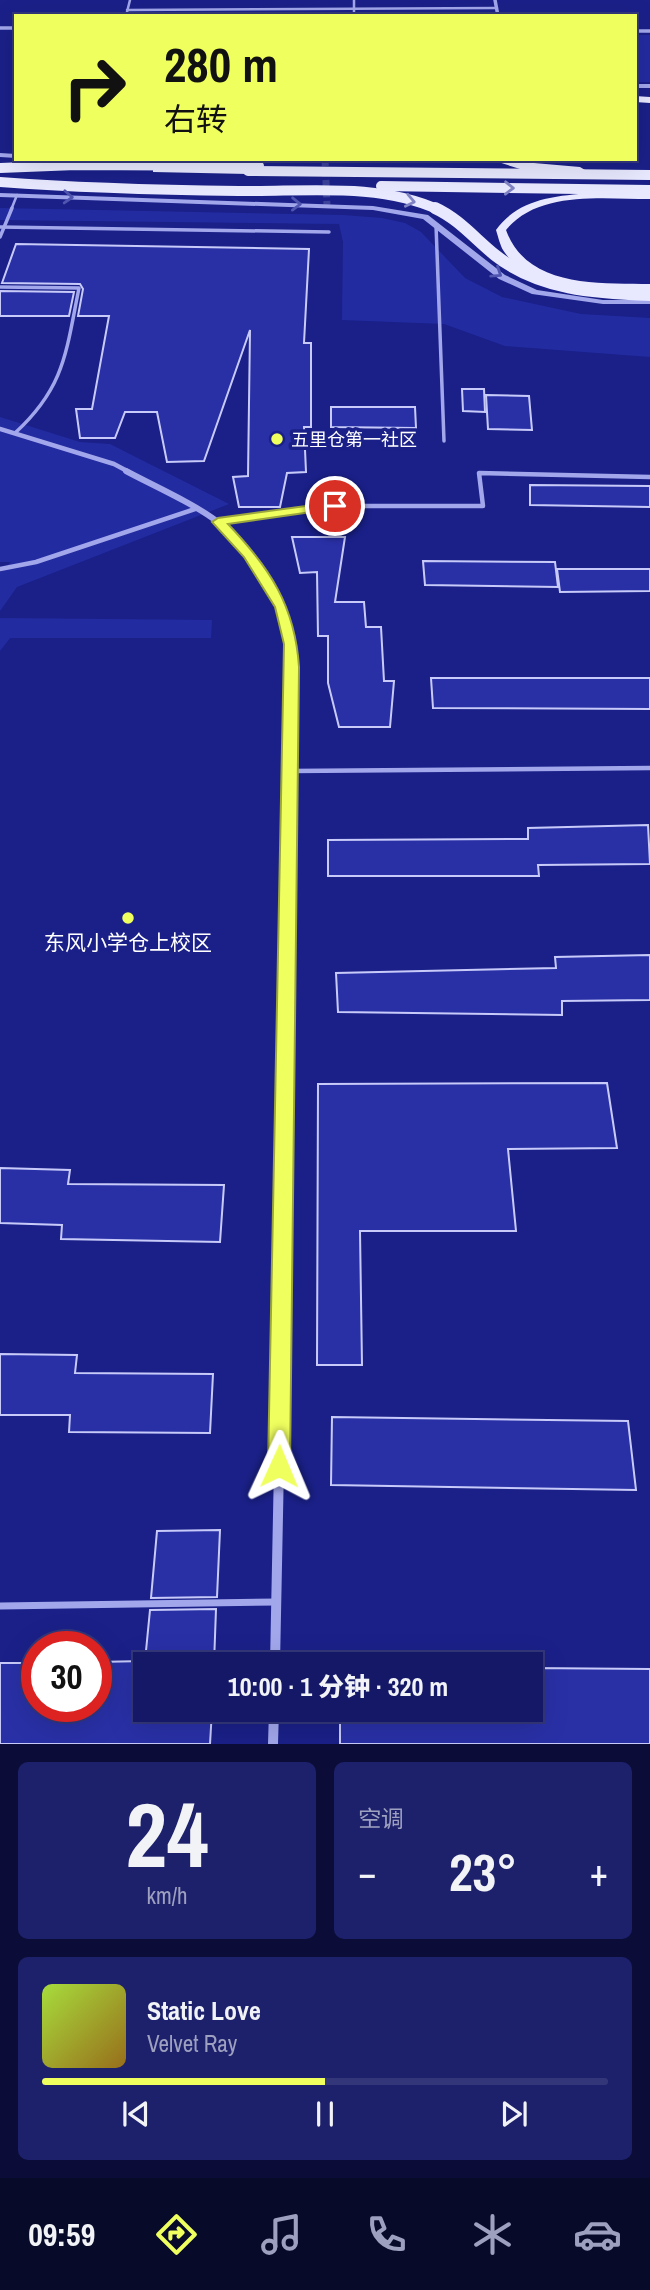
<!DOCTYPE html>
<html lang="zh">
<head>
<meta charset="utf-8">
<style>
	:root { --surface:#141866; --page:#1d216c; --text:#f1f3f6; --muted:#9da0bf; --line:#33377a; --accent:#efff5e }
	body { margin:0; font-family:"Archivo Narrow","Noto Sans SC",sans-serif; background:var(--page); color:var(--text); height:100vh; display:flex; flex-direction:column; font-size:26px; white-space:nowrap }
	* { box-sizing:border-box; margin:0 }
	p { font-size:23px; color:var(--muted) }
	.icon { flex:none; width:38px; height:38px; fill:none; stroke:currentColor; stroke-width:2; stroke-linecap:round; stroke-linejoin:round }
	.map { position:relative; height:1744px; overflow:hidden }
	.drawer { display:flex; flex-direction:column; gap:18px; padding:18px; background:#0b0d38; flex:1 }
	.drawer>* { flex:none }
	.banner { position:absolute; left:14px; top:14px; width:623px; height:147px; border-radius:0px; box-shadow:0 7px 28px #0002,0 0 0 2px var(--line); background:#efff5e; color:#111; overflow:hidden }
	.speed { position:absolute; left:21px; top:1631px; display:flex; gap:14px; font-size:35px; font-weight:700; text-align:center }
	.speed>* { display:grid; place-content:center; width:91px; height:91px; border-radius:50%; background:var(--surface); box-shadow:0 7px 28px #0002,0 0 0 2px var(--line); line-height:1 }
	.speed .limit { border:10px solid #d22; background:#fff; color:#111 }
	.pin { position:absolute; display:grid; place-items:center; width:60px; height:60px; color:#fff; margin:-30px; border:4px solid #fff; border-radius:50%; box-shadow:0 2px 7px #0007 }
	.me { position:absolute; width:77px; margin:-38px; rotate:1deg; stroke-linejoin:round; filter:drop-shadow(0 0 5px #0008) }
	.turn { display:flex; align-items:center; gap:24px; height:147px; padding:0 35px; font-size:32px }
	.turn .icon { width:91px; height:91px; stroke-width:2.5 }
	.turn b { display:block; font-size:49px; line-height:60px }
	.big { font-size:52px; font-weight:800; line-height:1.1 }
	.drawer .widget { flex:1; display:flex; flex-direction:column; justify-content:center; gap:10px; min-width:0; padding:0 24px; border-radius:10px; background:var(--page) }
	.drawer .dial { align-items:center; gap:0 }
	.dial b { font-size:91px; line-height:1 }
	.song { display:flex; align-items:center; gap:21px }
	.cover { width:84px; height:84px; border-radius:10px; background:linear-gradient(135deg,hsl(80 70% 55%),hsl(40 70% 35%)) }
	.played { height:7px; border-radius:4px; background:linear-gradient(90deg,var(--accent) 50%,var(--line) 50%) }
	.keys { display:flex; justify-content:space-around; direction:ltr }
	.heat { display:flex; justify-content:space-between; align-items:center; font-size:38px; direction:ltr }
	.drawer .tiles { flex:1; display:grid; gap:18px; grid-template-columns:1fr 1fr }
	.widget:last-child { grid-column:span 2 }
	.trip { position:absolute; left:133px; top:1652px; width:410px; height:70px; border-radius:0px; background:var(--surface); box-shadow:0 7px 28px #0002,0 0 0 2px var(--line); font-weight:800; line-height:70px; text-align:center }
	.tabs { display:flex; height:112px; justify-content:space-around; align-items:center; background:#080a29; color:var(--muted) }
	.tabs .icon { width:49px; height:49px }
	.tabs .current { color:var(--accent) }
	.tabs b { font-size:32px; color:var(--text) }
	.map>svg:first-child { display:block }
</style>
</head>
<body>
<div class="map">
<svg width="650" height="1744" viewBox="0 0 650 1744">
	<rect width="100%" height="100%" fill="#1a2088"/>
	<g fill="#232ba1">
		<rect x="635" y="35" width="15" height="47"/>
		<polygon points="0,208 343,215 382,218 405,223 421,232 465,278 502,297 581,314 650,318 650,357 505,346 444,324 342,320 343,242 339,224 0,220"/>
		<polygon points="0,417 80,442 110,444 229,504 17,587 0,611 0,572 11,562 0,562"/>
		<polygon points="0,618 212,620 211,638 10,638 0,651"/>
	</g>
	<g fill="#2930a6" stroke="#c8cbf9" stroke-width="2">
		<polygon points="16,244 309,249 304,343 311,343 311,427 304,427 306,472 287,473 280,507 239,507 233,477 248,476 250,330 204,461 167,462 157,412 125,412 115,438 80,438 76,409 92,409 109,316 78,316 83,289 80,284 2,283"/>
		<polygon points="0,291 74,292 69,316 0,316"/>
		<polygon points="462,389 484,389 485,412 463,411"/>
		<polygon points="486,395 529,396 532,430 488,429"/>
		<polygon points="331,407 415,407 416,428 331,427"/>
		<polygon points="530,485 650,486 650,507 530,505"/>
		<polygon points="292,537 345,537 335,602 364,602 366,627 381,627 384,681 394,681 390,727 339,727 328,683 328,636 318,636 317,572 300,573"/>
		<polygon points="423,561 555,562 558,587 425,585"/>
		<polygon points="557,569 650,569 650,591 560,592"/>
		<polygon points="431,678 650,678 650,709 433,708"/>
		<polygon points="648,825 650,864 538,865 539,876 328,876 328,840 528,839 528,828"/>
		<polygon points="650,955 650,1000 562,1001 562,1015 338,1012 336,973 556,968 555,957"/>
		<polygon points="607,1083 617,1148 508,1149 516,1231 360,1231 362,1365 317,1365 318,1084"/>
		<polygon points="0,1168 70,1170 68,1184 224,1185 220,1242 61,1239 62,1225 0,1223"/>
		<polygon points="0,1354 77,1355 75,1373 213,1374 210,1433 69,1432 70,1415 0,1415"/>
		<polygon points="332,1417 628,1421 636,1490 331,1485"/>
		<polygon points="220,1530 217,1597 151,1598 157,1531"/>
		<polygon points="216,1609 214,1664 145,1664 145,1710 212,1710 210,1744 0,1744 0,1663 37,1663 37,1706 96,1706 96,1662 145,1661 150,1610"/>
		<polygon points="530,1668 650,1669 650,1744 340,1744 340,1710 530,1710"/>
	</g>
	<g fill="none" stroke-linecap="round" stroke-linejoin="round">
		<polyline stroke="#3c419a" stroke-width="7" stroke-dasharray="7 3.5" stroke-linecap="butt" points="325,159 327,205"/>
		<g stroke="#a2a7ec" stroke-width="2.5">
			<polyline points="354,0 354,16"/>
			<polyline points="127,10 497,8"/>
			<polyline points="126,16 130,0"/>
			<polyline points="11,210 17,195"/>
		</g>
		<g stroke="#a2a7ec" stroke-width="3.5">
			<polyline points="436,225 444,441"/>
			<polyline points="0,227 329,232"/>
			<polyline points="0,237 12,208"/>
			<path d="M 0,287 L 79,288 C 66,352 65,387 15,433"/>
		</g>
		<g stroke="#a2a7ec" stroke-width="4.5">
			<polyline points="218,522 335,506 483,506 479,473 650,477"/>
			<polyline points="0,569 36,562 195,509"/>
			<polyline points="292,771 650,768"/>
		</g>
		<polyline stroke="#a2a7ec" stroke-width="7" points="0,1606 277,1602"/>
		<g stroke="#a2a7ec" stroke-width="3.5">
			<polyline points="495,0 498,16"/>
			<polyline points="0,28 16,28"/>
			<polyline points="635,31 650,31"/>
		</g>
		<polyline stroke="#a2a7ec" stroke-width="4.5" points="0,429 114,464 129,472"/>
		<path stroke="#a2a7ec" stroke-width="6" d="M 126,471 C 152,485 197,505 219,523 C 240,541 272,582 282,608 C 303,660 293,747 292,803"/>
		<polyline stroke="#a2a7ec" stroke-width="8" points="284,1220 292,802"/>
		<g stroke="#a2a7ec" stroke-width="10">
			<polyline points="275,1664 284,1218"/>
			<polyline points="273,1744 274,1710"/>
		</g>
		<g fill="#a2a7ec" fill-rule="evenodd">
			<rect x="635" y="84" width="15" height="4"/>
			<polygon points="0,153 16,154 16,158 0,157"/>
			<polygon points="0,193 373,206 428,215 505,275 537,290 603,300 650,300 650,304 603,304 532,294 499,279 423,219 373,210 0,197"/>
		</g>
		<g fill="#e8e8ff" fill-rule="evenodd">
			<polygon points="635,96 650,97 650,103 635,102"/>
			<polygon points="489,159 580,167 585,170 580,173 520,169"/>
			<polygon points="157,167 248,168 253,171 248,174 153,172 153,168"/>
			<path d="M 590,193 L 650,193 L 650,199 C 604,199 538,190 506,230 C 527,288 598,283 650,284 L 650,290 C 607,290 529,292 503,250 C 500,245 498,236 496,230 C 518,199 554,196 590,193 Z"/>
		</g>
		<g stroke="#e8e8ff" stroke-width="10">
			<polyline points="0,168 76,165 259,166"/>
			<polyline points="248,171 650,175"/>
			<path d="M 0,182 C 80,188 159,190 239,191 C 304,192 379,182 439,210"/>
			<polyline points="381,186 650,190"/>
		</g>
		<path stroke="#e8e8ff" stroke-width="12" d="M 435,208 C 459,219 475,239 495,255 C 539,290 596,293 650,295"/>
	</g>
	<defs><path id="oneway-chevron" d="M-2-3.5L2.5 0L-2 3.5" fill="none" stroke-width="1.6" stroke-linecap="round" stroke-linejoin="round" transform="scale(1.75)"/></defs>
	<g stroke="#8184c4">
		<use href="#oneway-chevron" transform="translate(509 188) rotate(1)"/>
		<use href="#oneway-chevron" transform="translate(410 201) rotate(12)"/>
	</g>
	<g stroke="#5056b0">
		<use href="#oneway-chevron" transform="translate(68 197) rotate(3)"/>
		<use href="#oneway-chevron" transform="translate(296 204) rotate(1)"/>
		<use href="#oneway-chevron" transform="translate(497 273) rotate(34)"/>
	</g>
	<path fill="#efff5e" stroke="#9ba63d" stroke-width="2" d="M 335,502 L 341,506 L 339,508 L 228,524 C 270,568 295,606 299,667 L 290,1466 L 287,1474 L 279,1477 L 272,1474 L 268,1466 L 284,644 L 275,607 L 244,557 L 212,522 L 218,518 Z"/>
	<g fill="#efff5e" stroke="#1a2088" stroke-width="2.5">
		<circle cx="277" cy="439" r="7"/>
		<circle cx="128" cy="918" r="7"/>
	</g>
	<g text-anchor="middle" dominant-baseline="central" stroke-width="7" stroke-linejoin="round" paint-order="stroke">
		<g font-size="18" fill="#fff" stroke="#1a2088" text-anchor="start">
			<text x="291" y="439">五里仓第一社区</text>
		</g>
		<g font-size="21" fill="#fff" stroke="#1a2088">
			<text x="128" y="942">东风小学仓上校区</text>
		</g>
	</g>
</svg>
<div class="speed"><div class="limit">30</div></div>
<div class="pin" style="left:335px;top:506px;background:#d93025"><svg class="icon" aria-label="arrive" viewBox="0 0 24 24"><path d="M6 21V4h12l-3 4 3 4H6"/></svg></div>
<svg class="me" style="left:279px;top:1466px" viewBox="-20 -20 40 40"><path d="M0-17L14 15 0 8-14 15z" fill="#efff5e" stroke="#fff" stroke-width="4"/></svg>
<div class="trip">10:00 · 1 分钟 · 320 m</div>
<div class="banner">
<div class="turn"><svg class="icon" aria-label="right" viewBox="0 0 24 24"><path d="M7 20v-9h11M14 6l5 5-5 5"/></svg><div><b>280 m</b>右转</div></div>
</div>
</div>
<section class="drawer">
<div class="tiles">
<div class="widget dial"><b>24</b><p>km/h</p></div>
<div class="widget"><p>空调</p>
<div class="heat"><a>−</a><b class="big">23°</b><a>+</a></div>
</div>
<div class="widget">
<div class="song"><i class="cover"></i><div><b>Static Love</b><p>Velvet Ray</p></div></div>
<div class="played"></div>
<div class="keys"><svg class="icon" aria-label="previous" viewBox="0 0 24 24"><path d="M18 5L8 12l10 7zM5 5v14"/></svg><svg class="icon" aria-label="pause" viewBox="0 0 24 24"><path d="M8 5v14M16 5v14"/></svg><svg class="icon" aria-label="next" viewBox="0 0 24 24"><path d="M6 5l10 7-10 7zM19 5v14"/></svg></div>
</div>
</div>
</section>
<nav class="tabs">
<b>09:59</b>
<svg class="icon current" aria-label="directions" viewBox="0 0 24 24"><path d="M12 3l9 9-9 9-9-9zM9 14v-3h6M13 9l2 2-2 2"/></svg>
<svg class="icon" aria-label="music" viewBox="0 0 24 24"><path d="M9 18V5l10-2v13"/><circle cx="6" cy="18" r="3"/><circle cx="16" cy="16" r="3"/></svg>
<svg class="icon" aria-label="phone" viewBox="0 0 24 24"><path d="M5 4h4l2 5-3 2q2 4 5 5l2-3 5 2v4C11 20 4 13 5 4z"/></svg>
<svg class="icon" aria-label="climate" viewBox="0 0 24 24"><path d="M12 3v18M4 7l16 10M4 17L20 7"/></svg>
<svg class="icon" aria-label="car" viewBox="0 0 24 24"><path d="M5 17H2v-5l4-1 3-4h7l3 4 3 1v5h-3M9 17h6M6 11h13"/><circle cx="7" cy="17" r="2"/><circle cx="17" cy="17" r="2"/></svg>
</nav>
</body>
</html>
